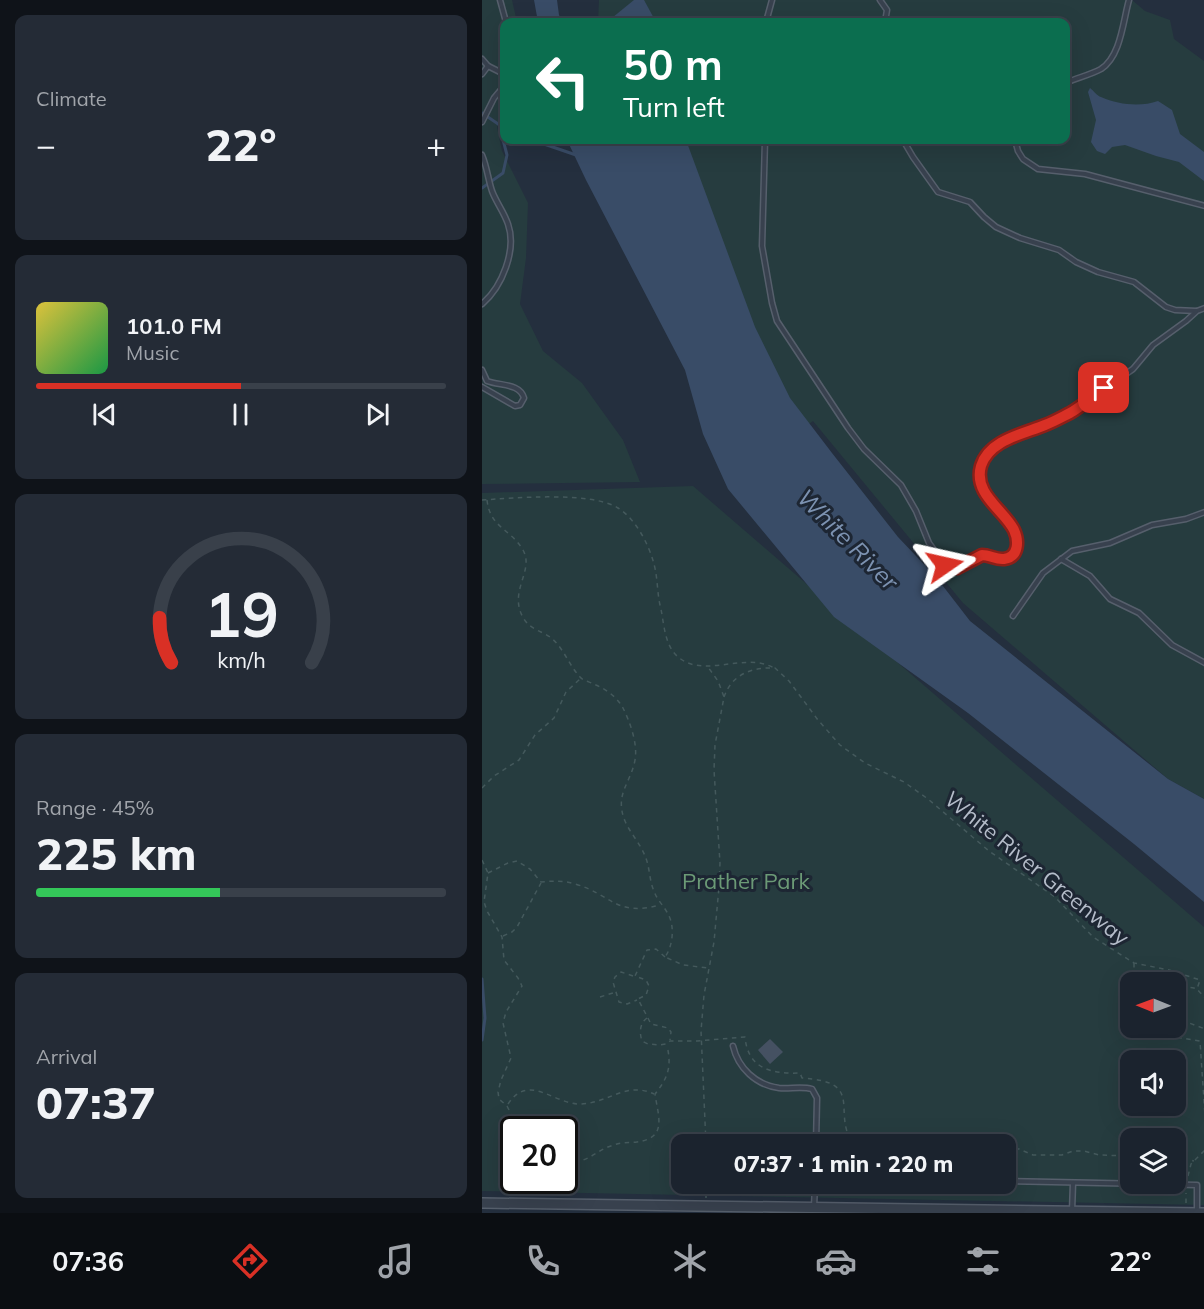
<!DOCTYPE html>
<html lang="en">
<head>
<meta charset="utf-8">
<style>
	:root { --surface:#1b232e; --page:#242b36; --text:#f1f3f6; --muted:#a0a4aa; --line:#39404a; --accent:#d93025 }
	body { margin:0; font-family:Mulish,sans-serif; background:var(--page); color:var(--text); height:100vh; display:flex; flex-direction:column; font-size:22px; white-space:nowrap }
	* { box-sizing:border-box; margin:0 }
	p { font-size:20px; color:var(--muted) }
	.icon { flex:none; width:33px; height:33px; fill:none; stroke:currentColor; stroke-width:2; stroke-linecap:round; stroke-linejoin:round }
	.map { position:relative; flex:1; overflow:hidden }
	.details { display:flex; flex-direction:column; gap:15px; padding:15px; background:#0f1319; width:482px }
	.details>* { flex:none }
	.guide { position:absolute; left:18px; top:18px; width:570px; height:126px; border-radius:12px; box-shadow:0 6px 24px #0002,0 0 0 2px var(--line); background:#0b6e4f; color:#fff; overflow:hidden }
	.needle { width:39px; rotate:271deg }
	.buttons { position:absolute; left:638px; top:972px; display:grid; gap:12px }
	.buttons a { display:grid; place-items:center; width:66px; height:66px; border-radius:12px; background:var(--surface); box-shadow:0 6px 24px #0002,0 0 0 2px var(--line); font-size:30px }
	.speed { position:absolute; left:18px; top:1116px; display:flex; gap:12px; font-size:30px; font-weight:700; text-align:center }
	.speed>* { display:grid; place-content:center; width:78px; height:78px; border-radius:50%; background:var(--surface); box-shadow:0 6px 24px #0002,0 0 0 2px var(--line); line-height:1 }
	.speed .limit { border:3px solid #111; border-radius:9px; background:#fff; color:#111 }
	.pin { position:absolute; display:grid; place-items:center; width:51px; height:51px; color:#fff; margin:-26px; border-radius:12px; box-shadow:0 3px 9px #0006 }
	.me { position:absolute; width:66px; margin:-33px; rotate:79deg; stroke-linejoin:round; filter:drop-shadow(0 0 4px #0008) }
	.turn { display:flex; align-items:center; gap:21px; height:126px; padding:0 24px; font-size:27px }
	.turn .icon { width:78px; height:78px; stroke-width:2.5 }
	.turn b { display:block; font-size:42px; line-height:51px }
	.big { font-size:45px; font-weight:800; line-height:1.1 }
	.details .card { flex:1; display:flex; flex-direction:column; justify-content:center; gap:9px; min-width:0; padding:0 21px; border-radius:12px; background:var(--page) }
	.details .dial { align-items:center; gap:0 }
	.dial svg { height:156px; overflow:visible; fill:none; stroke:var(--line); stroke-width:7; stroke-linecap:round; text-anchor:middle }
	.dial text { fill:var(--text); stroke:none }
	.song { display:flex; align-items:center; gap:18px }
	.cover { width:72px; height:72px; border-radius:9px; background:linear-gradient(135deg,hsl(50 70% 55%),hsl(140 70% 35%)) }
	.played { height:6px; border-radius:3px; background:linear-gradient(90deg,var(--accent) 50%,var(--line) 50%) }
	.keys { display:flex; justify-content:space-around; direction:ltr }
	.heat { display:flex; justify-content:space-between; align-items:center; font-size:33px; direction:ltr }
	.charge { height:9px; border-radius:4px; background:linear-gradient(90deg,#34c759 45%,var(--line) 0) }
	.trip { position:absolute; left:189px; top:1134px; width:345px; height:60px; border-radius:12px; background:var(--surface); box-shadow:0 6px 24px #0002,0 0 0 2px var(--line); font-weight:800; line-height:60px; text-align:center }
	.tab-bar { display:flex; height:96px; justify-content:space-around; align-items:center; background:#0b0e12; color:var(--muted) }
	.tab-bar .icon { width:42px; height:42px }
	.tab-bar .current { color:var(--accent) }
	.tab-bar b { font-size:27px; color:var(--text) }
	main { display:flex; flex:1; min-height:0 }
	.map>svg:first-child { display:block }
</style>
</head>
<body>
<main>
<section class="details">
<div class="card"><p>Climate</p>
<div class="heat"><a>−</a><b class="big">22°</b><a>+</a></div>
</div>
<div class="card">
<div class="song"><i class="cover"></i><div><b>101.0 FM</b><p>Music</p></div></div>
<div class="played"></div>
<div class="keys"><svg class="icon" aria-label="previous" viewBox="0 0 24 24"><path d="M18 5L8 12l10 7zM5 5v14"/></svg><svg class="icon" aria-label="pause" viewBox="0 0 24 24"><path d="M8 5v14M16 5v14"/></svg><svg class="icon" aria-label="next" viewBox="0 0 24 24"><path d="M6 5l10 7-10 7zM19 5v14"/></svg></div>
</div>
<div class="card dial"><svg viewBox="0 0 100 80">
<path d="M14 69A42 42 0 1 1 86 69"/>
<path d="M14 69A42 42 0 0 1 8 46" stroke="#d93025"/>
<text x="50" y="56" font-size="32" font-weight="700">19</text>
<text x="50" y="72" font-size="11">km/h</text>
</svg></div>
<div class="card"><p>Range · 45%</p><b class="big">225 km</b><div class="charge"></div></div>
<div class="card"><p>Arrival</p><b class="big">07:37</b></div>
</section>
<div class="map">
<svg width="723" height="1213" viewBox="0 0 723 1213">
	<rect width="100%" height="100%" fill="#242f3e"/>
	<g fill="#263c3f" fill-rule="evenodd">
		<polygon points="0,0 30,0 35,22 22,22 22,112 15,127 20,151 46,203 44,258 38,304 61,351 100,383 141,440 158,482 0,484"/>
		<polygon points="117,0 650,0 663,11 688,20 692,39 722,61 722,799 686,779 481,603 331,421 312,435 161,140 584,140 584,22 116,22"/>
		<path d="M 211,486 L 722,927 L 722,1205 L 0,1191 L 0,493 ZM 648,982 L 693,982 L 693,1028 L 648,1028 ZM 648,1060 L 693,1060 L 693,1106 L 648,1106 ZM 32,1130 L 82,1130 L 82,1180 L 32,1180 ZM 648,1138 L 693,1138 L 693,1184 L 648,1184 ZM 200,1144 L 524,1144 L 524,1184 L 200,1184 Z"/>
	</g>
	<g fill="#394c67">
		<polygon points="52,0 75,0 77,15 81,22 56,22"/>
		<polygon points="152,0 162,0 174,22 125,22"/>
		<path d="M 608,88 C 612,91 615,96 619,97 C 637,105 659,107 676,101 L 690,110 L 698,134 L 722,152 L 722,181 L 697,162 L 674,156 L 643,145 L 630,147 L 623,154 L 615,151 L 609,142 L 614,120 L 606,92 Z"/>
		<polygon points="85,140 204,140 273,327 308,398 350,453 416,537 454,577 488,621 686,779 722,799 722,902 652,844 486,713 352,617 246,489 221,434 203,370 104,180"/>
	</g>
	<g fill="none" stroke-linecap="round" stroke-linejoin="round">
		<g stroke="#394c67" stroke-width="3">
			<polyline points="0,113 22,128"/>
			<polyline points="58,140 62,144 94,155"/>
			<polyline points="0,188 21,173 25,155 19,132 22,127"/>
			<polyline points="0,979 3,1018 0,1040"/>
		</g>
	</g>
	<polygon fill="#455162" points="288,1039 301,1052 288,1064 276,1050"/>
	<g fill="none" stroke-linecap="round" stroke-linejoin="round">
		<defs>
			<g id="service">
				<polyline points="18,0 24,22"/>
				<polyline points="398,0 405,10 403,22"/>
				<polyline points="284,22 290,0"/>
				<polyline points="0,59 6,66 22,74"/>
				<polyline points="0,74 6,66"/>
				<path d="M 584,83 C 594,78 608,75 619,69 C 639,56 641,21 647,0"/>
				<polyline points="0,122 12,98 22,86"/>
				<path d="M 283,140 L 280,246 L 290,303 L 295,321 L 366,428 L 382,449 L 419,485 L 434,511 L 447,543 L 463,565 L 475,568 L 500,555 C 515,556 523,567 534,550 L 535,538 L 530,527 L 510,505 L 500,483 L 498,470 L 505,455 L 513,448 L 534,435 L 563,425 L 590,411 L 651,369 L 671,345 L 704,321 L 715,311 L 723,308"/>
				<polyline points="421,140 431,157 456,192 488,202 502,217 514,227 538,238 577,250 594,262 616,272 652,282 684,307 693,310 714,311"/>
				<polyline points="533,140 536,151 541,159 556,169 603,174 723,206"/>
				<path d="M 0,155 C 5,167 6,179 10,191 C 14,202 22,212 26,224 C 35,250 20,287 0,304"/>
				<path d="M 0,370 L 5,381 C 18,386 38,383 42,398 L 38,405 L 33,406 L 0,387"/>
				<polyline points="579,559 608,576 628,599 657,613 690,645 723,663"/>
				<polyline points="531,616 561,573 590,551 628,543 670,525 704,519 723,512"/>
				<path d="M 251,1046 C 256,1068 274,1085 297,1088 C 308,1089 320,1086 330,1089 L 335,1098 L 334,1144"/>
				<polyline points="524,1181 715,1185 715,1211"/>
				<polyline points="332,1207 333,1184"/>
				<polyline points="590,1211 591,1183"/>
			</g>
			<polyline id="tertiary" points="0,1203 723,1213"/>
		</defs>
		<use href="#service" stroke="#565f6c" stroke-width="7"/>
		<use href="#tertiary" stroke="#565f6c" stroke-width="12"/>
		<g stroke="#44595c" stroke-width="1.5" stroke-dasharray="4.5 4.5" stroke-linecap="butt">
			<path d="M 0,500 C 32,498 109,491 136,508 C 154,519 167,545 172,564 C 176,579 175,595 179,609 C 182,625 183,645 195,656 C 221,680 262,651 292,668"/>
			<path d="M 5,500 C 8,528 29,529 41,550 C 53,571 25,592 42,619 C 48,629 59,631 68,637 C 82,648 86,664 98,677 C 101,681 109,682 114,685 C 125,690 135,697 141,708 C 148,722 156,744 153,760 C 149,783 132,794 143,821 C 148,833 158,843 163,856 C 168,867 167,880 172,891 C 175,900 182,906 186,914 C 193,926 191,946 183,957 L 201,965 L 227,968"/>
			<path d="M 242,697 C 250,674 270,667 293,668 L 307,681 L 336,720 L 358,745 L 383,763 L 422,782 L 446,799 L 507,851 L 573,897 L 611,937 L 652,963 L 687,970 L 718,980 L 715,989 L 723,998"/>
			<polyline points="0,788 12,776 37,760 53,735 72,718 84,692 98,679"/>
			<polyline points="0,860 6,873 2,902 5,911 20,937 22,960 36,978 40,986 24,1012 21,1023 29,1058 19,1080 16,1092 17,1099 25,1106 33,1122 40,1126 56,1130"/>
			<path d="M 6,873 L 26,863 L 35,861 L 48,869 L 59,882 C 71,881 81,880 93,884 C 129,894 133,917 178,905"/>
			<polyline points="21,936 30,932 35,927 59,883"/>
			<polyline points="183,957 174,949 165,950 153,976 164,980 167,986 164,995 156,999 169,1024 186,1028 189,1032 188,1040"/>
			<polyline points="652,963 652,982"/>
			<polyline points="151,976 139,972 133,977 131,982 137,1002 145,1004 155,1000"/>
			<path d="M 693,995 C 699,987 706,986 715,989"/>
			<polyline points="118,997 134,992"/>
			<polyline points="693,1014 702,1021 723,1029"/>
			<path d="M 165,1018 C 158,1023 157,1032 160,1041 L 166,1044 L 177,1045 L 184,1044 L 188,1041 L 215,1041 L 263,1037 C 266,1070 291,1074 318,1073 L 320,1078 C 384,1082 349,1111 371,1144"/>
			<polyline points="680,1028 694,1037 718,1041 723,1116"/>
			<path d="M 26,1104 C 47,1072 72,1105 99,1104 C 127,1103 144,1081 172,1094"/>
			<path d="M 82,1144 L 98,1161 C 110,1158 119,1148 132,1145 C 139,1142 147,1143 155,1142 C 186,1138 176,1116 173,1094 C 186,1078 190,1066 185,1046"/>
			<polyline points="224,1144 219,1031 222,995 232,942 237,887 238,863 232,770 233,745 242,697 236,681 226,667"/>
			<polyline points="524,1149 537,1149 551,1155 580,1155 591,1151 602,1151 617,1155 648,1156"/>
			<polyline points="693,1155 712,1161"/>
			<polyline points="706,1176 709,1164 723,1150"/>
			<polyline points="224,1198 224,1184"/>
			<polyline points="704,1203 704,1193"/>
		</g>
		<use href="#service" stroke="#38414e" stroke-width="4"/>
		<use href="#tertiary" stroke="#38414e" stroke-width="9"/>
	</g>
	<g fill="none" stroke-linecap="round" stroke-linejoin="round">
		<defs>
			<path id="route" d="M 463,565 L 475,568 L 500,555 C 508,555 514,560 522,559 C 537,557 537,541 532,530 C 522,510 491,494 499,466 C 507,440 541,434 563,425 C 571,422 580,417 588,413 C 600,406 611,396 622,388"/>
		</defs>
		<use href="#route" stroke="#8d1f18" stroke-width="15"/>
		<use href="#route" stroke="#d93025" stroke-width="10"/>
	</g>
	<g text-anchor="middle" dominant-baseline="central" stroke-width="6" stroke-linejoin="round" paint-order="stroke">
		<g font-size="22" fill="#b4bcc9" stroke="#1d2633">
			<text transform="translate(555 868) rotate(39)">White River Greenway</text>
		</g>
		<g font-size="22" fill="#6b9a76" stroke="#1d2633">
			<text x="264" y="881">Prather Park</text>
		</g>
		<g font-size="24" font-style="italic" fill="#7c92b1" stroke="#1d2633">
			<text transform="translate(366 539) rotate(45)">White River</text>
		</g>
	</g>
</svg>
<div class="buttons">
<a><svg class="needle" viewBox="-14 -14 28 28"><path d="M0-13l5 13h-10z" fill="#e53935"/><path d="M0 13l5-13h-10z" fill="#a0a4aa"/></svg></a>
<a><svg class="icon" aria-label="sound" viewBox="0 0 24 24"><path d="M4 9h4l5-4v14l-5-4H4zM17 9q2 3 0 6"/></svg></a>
<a><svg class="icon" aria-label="layers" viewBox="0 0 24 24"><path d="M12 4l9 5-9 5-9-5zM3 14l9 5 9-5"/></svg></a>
</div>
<div class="speed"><div class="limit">20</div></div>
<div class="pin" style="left:622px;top:388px;background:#d93025"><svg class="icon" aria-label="arrive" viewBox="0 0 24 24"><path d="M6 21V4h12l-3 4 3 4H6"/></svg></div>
<svg class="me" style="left:463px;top:565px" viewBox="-20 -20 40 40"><path d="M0-17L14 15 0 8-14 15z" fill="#d93025" stroke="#fff" stroke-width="4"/></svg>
<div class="trip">07:37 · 1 min · 220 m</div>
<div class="guide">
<div class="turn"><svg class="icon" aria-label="left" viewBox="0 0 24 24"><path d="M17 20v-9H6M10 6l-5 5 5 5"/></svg><div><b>50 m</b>Turn left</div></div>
</div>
</div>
</main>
<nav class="tab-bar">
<b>07:36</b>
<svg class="icon current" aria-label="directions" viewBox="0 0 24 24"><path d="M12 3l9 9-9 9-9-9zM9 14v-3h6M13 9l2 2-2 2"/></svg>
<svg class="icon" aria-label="music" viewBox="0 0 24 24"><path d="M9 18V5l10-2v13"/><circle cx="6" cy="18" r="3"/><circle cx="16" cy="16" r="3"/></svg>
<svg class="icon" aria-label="phone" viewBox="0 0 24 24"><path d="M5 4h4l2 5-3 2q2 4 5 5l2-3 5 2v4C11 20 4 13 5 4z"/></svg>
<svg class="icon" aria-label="climate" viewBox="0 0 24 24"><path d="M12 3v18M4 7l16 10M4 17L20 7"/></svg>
<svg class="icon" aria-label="car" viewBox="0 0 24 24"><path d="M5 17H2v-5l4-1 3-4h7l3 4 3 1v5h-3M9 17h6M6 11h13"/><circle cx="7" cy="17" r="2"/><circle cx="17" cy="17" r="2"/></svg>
<svg class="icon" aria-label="filters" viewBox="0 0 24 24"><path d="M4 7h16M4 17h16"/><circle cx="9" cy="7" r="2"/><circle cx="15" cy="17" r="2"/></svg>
<b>22°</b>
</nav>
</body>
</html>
